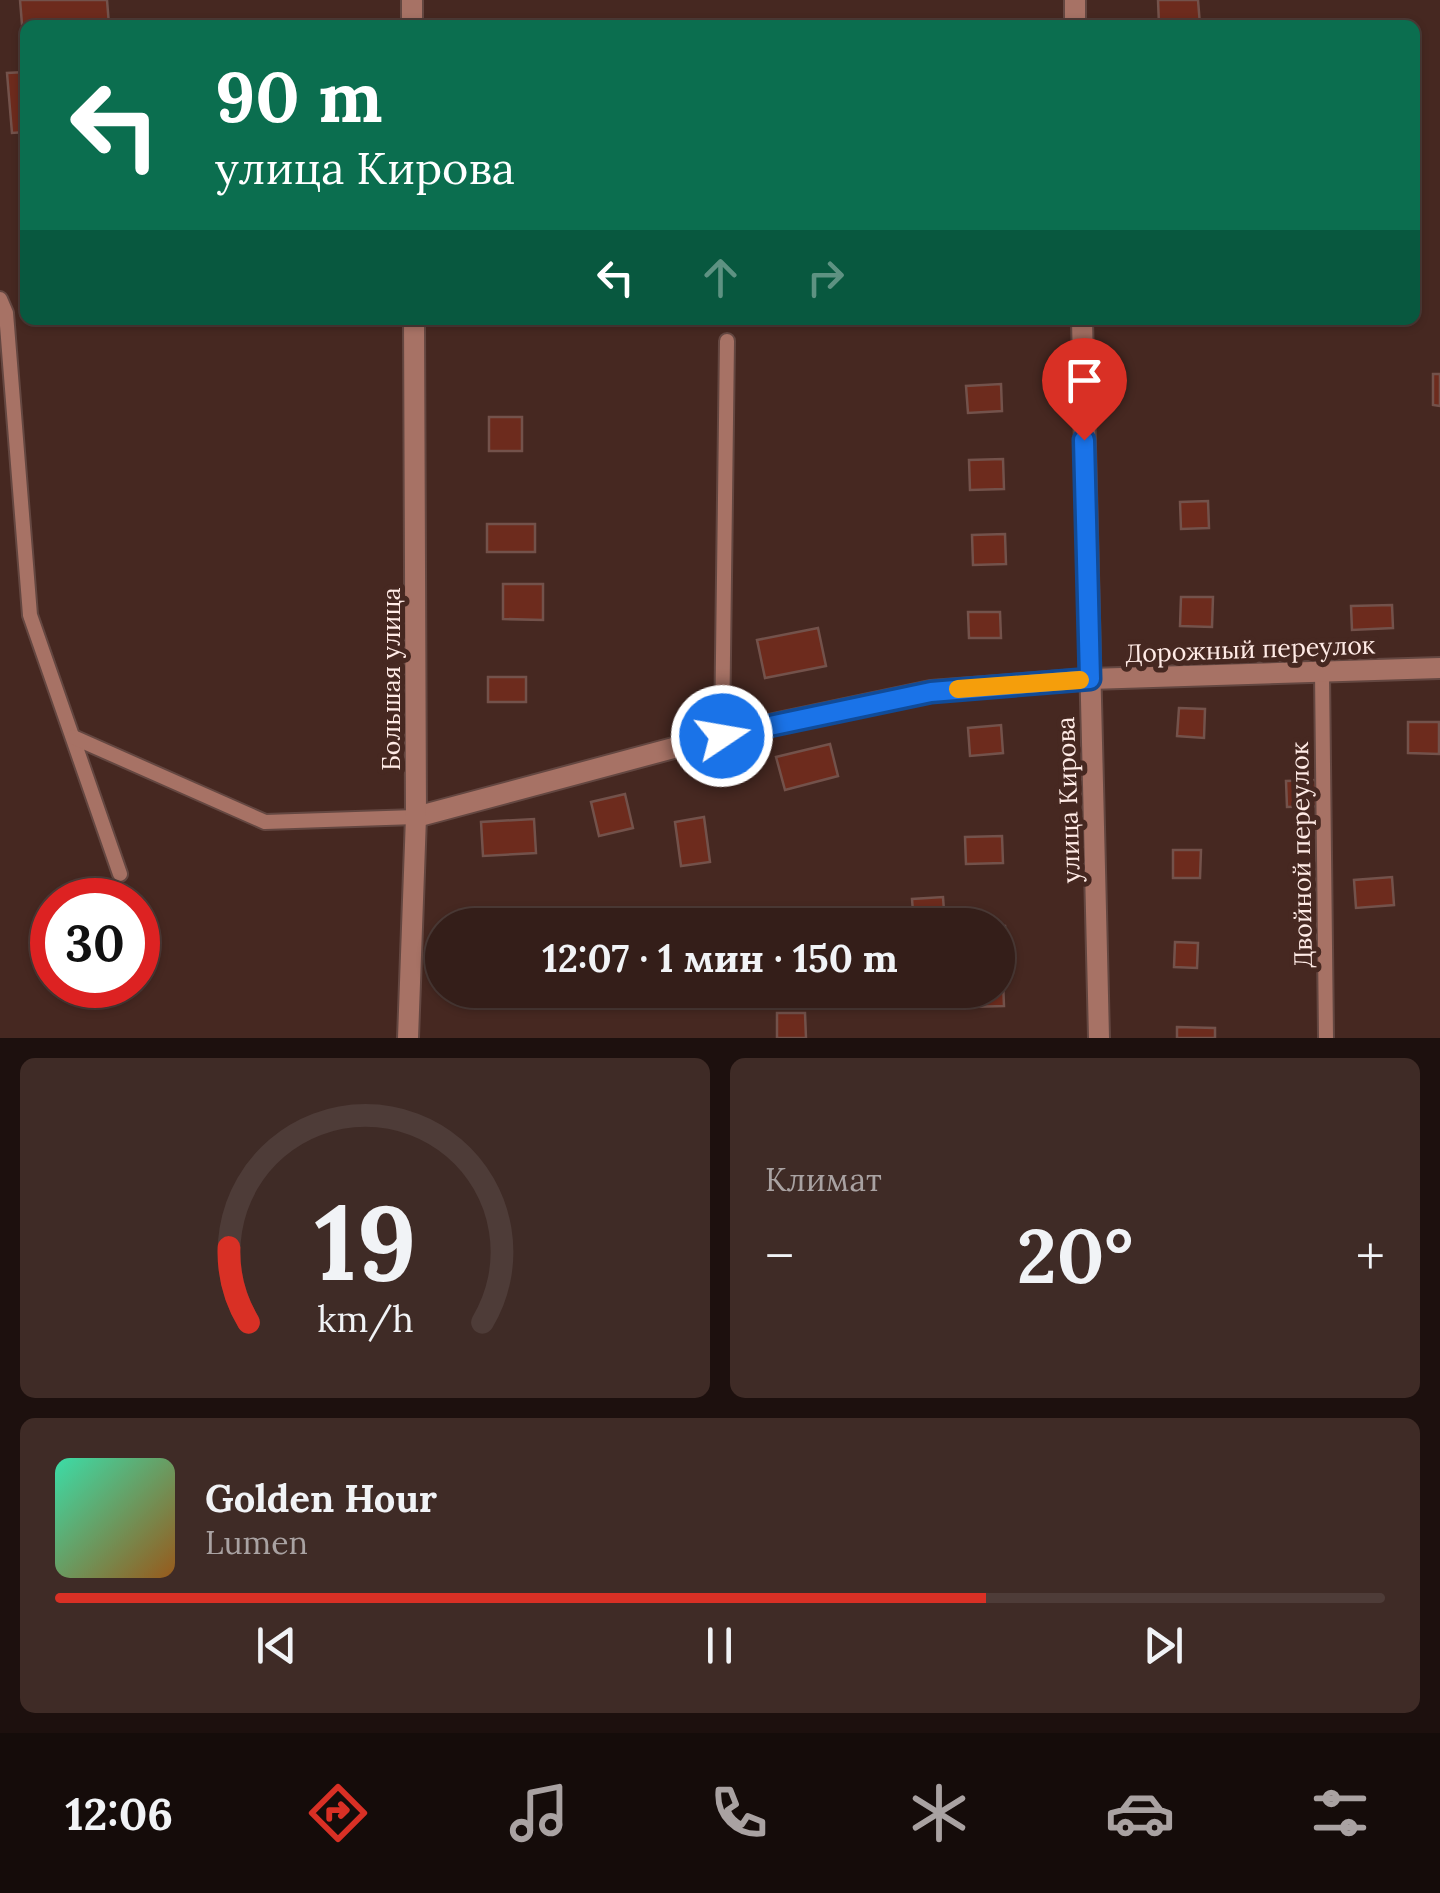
<!DOCTYPE html>
<html lang="ru">
<head>
<meta charset="utf-8">
<style>
	:root { --surface:#341e19; --page:#3f2b26; --text:#f1f3f6; --muted:#a9a2a2; --line:#4e3c38; --accent:#d93025 }
	body { margin:0; font-family:Lora,serif; background:var(--page); color:var(--text); height:100vh; display:flex; flex-direction:column; font-size:38px; white-space:nowrap }
	* { box-sizing:border-box; margin:0 }
	p { font-size:32px; color:var(--muted) }
	.icon { flex:none; width:55px; height:55px; fill:none; stroke:currentColor; stroke-width:2; stroke-linecap:round; stroke-linejoin:round }
	.map { position:relative; height:1038px; overflow:hidden }
	.drawer { display:flex; flex-direction:column; gap:20px; padding:20px; background:#1d100e; flex:1 }
	.drawer>* { flex:none }
	.guide { position:absolute; left:20px; top:20px; width:1400px; height:305px; border-radius:15px; box-shadow:0 2px 8px #0004,0 0 0 2px var(--line); background:#0b6e4f; color:#fff; overflow:hidden }
	.speed { position:absolute; left:30px; top:878px; display:flex; gap:20px; font-size:50px; font-weight:700; text-align:center }
	.speed>* { display:grid; place-content:center; width:130px; height:130px; border-radius:50%; background:var(--surface); box-shadow:0 2px 8px #0004,0 0 0 2px var(--line); line-height:1 }
	.speed .limit { border:15px solid #d22; background:#fff; color:#111 }
	.pin { position:absolute; display:grid; place-items:center; width:85px; height:85px; color:#fff; margin:-102px -42px; border-radius:50% 50% 50% 0; rotate:-45deg; box-shadow:0 0 10px #0007 }
	.pin .icon { rotate:45deg }
	.me { position:absolute; width:110px; margin:-55px; rotate:78deg; stroke-linejoin:round; filter:drop-shadow(0 0 8px #0008) }
	.turn { display:flex; align-items:center; gap:35px; height:210px; padding:0 30px; font-size:45px }
	.turn .icon { width:130px; height:130px; stroke-width:2.5 }
	.turn b { display:block; font-size:70px; line-height:85px }
	.lanes { display:flex; align-items:center; height:95px; padding:0 30px; background:#0003; justify-content:center; gap:50px; direction:ltr }
	.lanes .off { opacity:.35 }
	.big { font-size:75px; font-weight:800; line-height:1.1 }
	.drawer .widget { flex:1; display:flex; flex-direction:column; justify-content:center; gap:15px; min-width:0; padding:0 35px; border-radius:15px; background:var(--page) }
	.drawer .dial { align-items:center; gap:0 }
	.dial svg { height:260px; overflow:visible; fill:none; stroke:var(--line); stroke-width:7; stroke-linecap:round; text-anchor:middle }
	.dial text { fill:var(--text); stroke:none }
	.song { display:flex; align-items:center; gap:30px }
	.cover { width:120px; height:120px; border-radius:15px; background:linear-gradient(135deg,hsl(160 70% 55%),hsl(30 70% 35%)) }
	.played { height:10px; border-radius:5px; background:linear-gradient(90deg,var(--accent) 70%,var(--line) 70%) }
	.keys { display:flex; justify-content:space-around; direction:ltr }
	.heat { display:flex; justify-content:space-between; align-items:center; font-size:55px; direction:ltr }
	.drawer .tiles { flex:1; display:grid; gap:20px; grid-template-columns:1fr 1fr }
	.widget:last-child { grid-column:span 2 }
	.trip { position:absolute; left:425px; top:908px; width:590px; height:100px; border-radius:50px; background:var(--surface); box-shadow:0 2px 8px #0004,0 0 0 2px var(--line); font-weight:800; line-height:100px; text-align:center }
	.tabs { display:flex; height:160px; justify-content:space-around; align-items:center; background:#150c0a; color:var(--muted) }
	.tabs .icon { width:70px; height:70px }
	.tabs .current { color:var(--accent) }
	.tabs b { font-size:45px; color:var(--text) }
	.map>svg:first-child { display:block }
</style>
</head>
<body>
<div class="map">
<svg width="1440" height="1038" viewBox="0 0 1440 1038">
	<rect width="100%" height="100%" fill="#462821"/>
	<g fill="#6d2b1d" stroke="#73524b" stroke-width="2.5">
		<polygon points="20,0 107,0 109,25 25,25 25,61"/>
		<polygon points="1158,0 1198,0 1200,25 1159,25"/>
		<polygon points="25,72 25,132 12,133 7,73"/>
		<polygon points="1170,320 1228,320 1227,325 1170,323"/>
		<polygon points="1433,374 1440,374 1440,406 1433,405"/>
		<polygon points="1001,384 1002,411 968,413 966,386"/>
		<rect x="489" y="417" width="33" height="34"/>
		<polygon points="1003,459 1004,489 970,490 969,460"/>
		<polygon points="1208,501 1209,528 1181,529 1180,502"/>
		<rect x="487" y="524" width="48" height="28"/>
		<polygon points="1005,534 1006,564 973,565 972,535"/>
		<polygon points="503,584 543,584 543,620 503,619"/>
		<polygon points="1181,597 1213,597 1212,627 1180,626"/>
		<polygon points="1392,605 1393,628 1352,630 1351,606"/>
		<polygon points="968,612 1000,612 1001,638 969,638"/>
		<polygon points="818,628 826,666 765,678 757,640"/>
		<rect x="488" y="677" width="38" height="25"/>
		<polygon points="1179,708 1205,709 1204,738 1177,736"/>
		<polygon points="1408,722 1439,722 1439,754 1408,753"/>
		<polygon points="1001,725 1003,753 970,756 968,728"/>
		<polygon points="830,744 838,776 785,790 776,757"/>
		<polygon points="1316,780 1318,806 1287,807 1286,781"/>
		<polygon points="625,794 633,828 599,836 591,802"/>
		<polygon points="704,817 710,862 681,866 675,822"/>
		<polygon points="534,819 536,853 483,856 481,822"/>
		<polygon points="1002,836 1003,863 966,864 965,837"/>
		<polygon points="1173,850 1201,850 1200,878 1173,878"/>
		<polygon points="1392,877 1394,905 1356,908 1354,880"/>
		<polygon points="943,897 945,924 914,925 912,899"/>
		<polygon points="998,926 1005,926 1006,956 998,956"/>
		<polygon points="1175,942 1198,943 1197,968 1174,967"/>
		<polygon points="998,981 1003,981 1004,1006 968,1007 968,990 998,990"/>
		<polygon points="510,990 635,990 635,997 510,998"/>
		<polygon points="777,1013 805,1013 806,1038 777,1038"/>
		<polygon points="1177,1027 1215,1028 1215,1038 1177,1038"/>
	</g>
	<g fill="none" stroke-linecap="round" stroke-linejoin="round">
		<defs>
			<g id="lane">
				<polyline points="0,299 6,313 30,615 120,874"/>
				<polyline points="1322,672 1326,1038"/>
				<polyline points="722,735 727,341"/>
				<polyline points="73,737 265,822 416,817"/>
			</g>
			<g id="street">
				<polyline points="412,0 412,25"/>
				<polyline points="1075,0 1075,25"/>
				<polyline points="1082,320 1099,1038"/>
				<polyline points="416,817 722,735 931,691 1090,679 1440,668"/>
				<polyline points="408,1038 416,817 414,320"/>
			</g>
		</defs>
		<use href="#lane" stroke="#644741" stroke-width="18"/>
		<use href="#street" stroke="#644741" stroke-width="24"/>
		<use href="#lane" stroke="#a77265" stroke-width="14"/>
		<use href="#street" stroke="#a77265" stroke-width="20"/>
	</g>
	<g fill="none" stroke-linecap="round" stroke-linejoin="round">
		<defs>
			<polyline id="route" points="722,736 931,692 1090,679 1084,440"/>
		</defs>
		<use href="#route" stroke="#114b97" stroke-width="25"/>
		<use href="#route" stroke="#1a73e8" stroke-width="18"/>
		<polyline stroke="#f59e0b" stroke-width="18" points="958,689 1080,680"/>
	</g>
	<g text-anchor="middle" dominant-baseline="central" stroke-width="10" stroke-linejoin="round" paint-order="stroke">
		<g font-size="25" fill="#ffebe6" stroke="#462821">
			<text transform="translate(1250 649) rotate(-2)">Дорожный переулок</text>
			<text transform="translate(391 679) rotate(-90)">Большая улица</text>
			<text transform="translate(1068 800) rotate(-92)">улица Кирова</text>
			<text transform="translate(1301 855) rotate(-91)">Двойной переулок</text>
		</g>
	</g>
</svg>
<div class="speed"><div class="limit">30</div></div>
<div class="pin" style="left:1084px;top:440px;background:#d93025"><svg class="icon" aria-label="arrive" viewBox="0 0 24 24"><path d="M6 21V4h12l-3 4 3 4H6"/></svg></div>
<svg class="me" style="left:722px;top:736px" viewBox="-20 -20 40 40"><circle r="17" fill="#1a73e8" stroke="#fff" stroke-width="3"/><path d="M0-11L8 9 0 5-8 9z" fill="#fff"/></svg>
<div class="trip">12:07 · 1 мин · 150 m</div>
<div class="guide">
<div class="turn"><svg class="icon" aria-label="left" viewBox="0 0 24 24"><path d="M17 20v-9H6M10 6l-5 5 5 5"/></svg><div><b>90 m</b>улица Кирова</div></div>
<div class="lanes"><svg class="icon" aria-label="left" viewBox="0 0 24 24"><path d="M17 20v-9H6M10 6l-5 5 5 5"/></svg><svg class="icon off" aria-label="ahead" viewBox="0 0 24 24"><path d="M12 20V5M6 11l6-6 6 6"/></svg><svg class="icon off" aria-label="right" viewBox="0 0 24 24"><path d="M7 20v-9h11M14 6l5 5-5 5"/></svg></div>
</div>
</div>
<section class="drawer">
<div class="tiles">
<div class="widget dial"><svg viewBox="0 0 100 80">
<path d="M14 69A42 42 0 1 1 86 69"/>
<path d="M14 69A42 42 0 0 1 8 46" stroke="#d93025"/>
<text x="50" y="56" font-size="32" font-weight="700">19</text>
<text x="50" y="72" font-size="11">km/h</text>
</svg></div>
<div class="widget"><p>Климат</p>
<div class="heat"><a>−</a><b class="big">20°</b><a>+</a></div>
</div>
<div class="widget">
<div class="song"><i class="cover"></i><div><b>Golden Hour</b><p>Lumen</p></div></div>
<div class="played"></div>
<div class="keys"><svg class="icon" aria-label="previous" viewBox="0 0 24 24"><path d="M18 5L8 12l10 7zM5 5v14"/></svg><svg class="icon" aria-label="pause" viewBox="0 0 24 24"><path d="M8 5v14M16 5v14"/></svg><svg class="icon" aria-label="next" viewBox="0 0 24 24"><path d="M6 5l10 7-10 7zM19 5v14"/></svg></div>
</div>
</div>
</section>
<nav class="tabs">
<b>12:06</b>
<svg class="icon current" aria-label="directions" viewBox="0 0 24 24"><path d="M12 3l9 9-9 9-9-9zM9 14v-3h6M13 9l2 2-2 2"/></svg>
<svg class="icon" aria-label="music" viewBox="0 0 24 24"><path d="M9 18V5l10-2v13"/><circle cx="6" cy="18" r="3"/><circle cx="16" cy="16" r="3"/></svg>
<svg class="icon" aria-label="phone" viewBox="0 0 24 24"><path d="M5 4h4l2 5-3 2q2 4 5 5l2-3 5 2v4C11 20 4 13 5 4z"/></svg>
<svg class="icon" aria-label="climate" viewBox="0 0 24 24"><path d="M12 3v18M4 7l16 10M4 17L20 7"/></svg>
<svg class="icon" aria-label="car" viewBox="0 0 24 24"><path d="M5 17H2v-5l4-1 3-4h7l3 4 3 1v5h-3M9 17h6M6 11h13"/><circle cx="7" cy="17" r="2"/><circle cx="17" cy="17" r="2"/></svg>
<svg class="icon" aria-label="filters" viewBox="0 0 24 24"><path d="M4 7h16M4 17h16"/><circle cx="9" cy="7" r="2"/><circle cx="15" cy="17" r="2"/></svg>
</nav>
</body>
</html>
